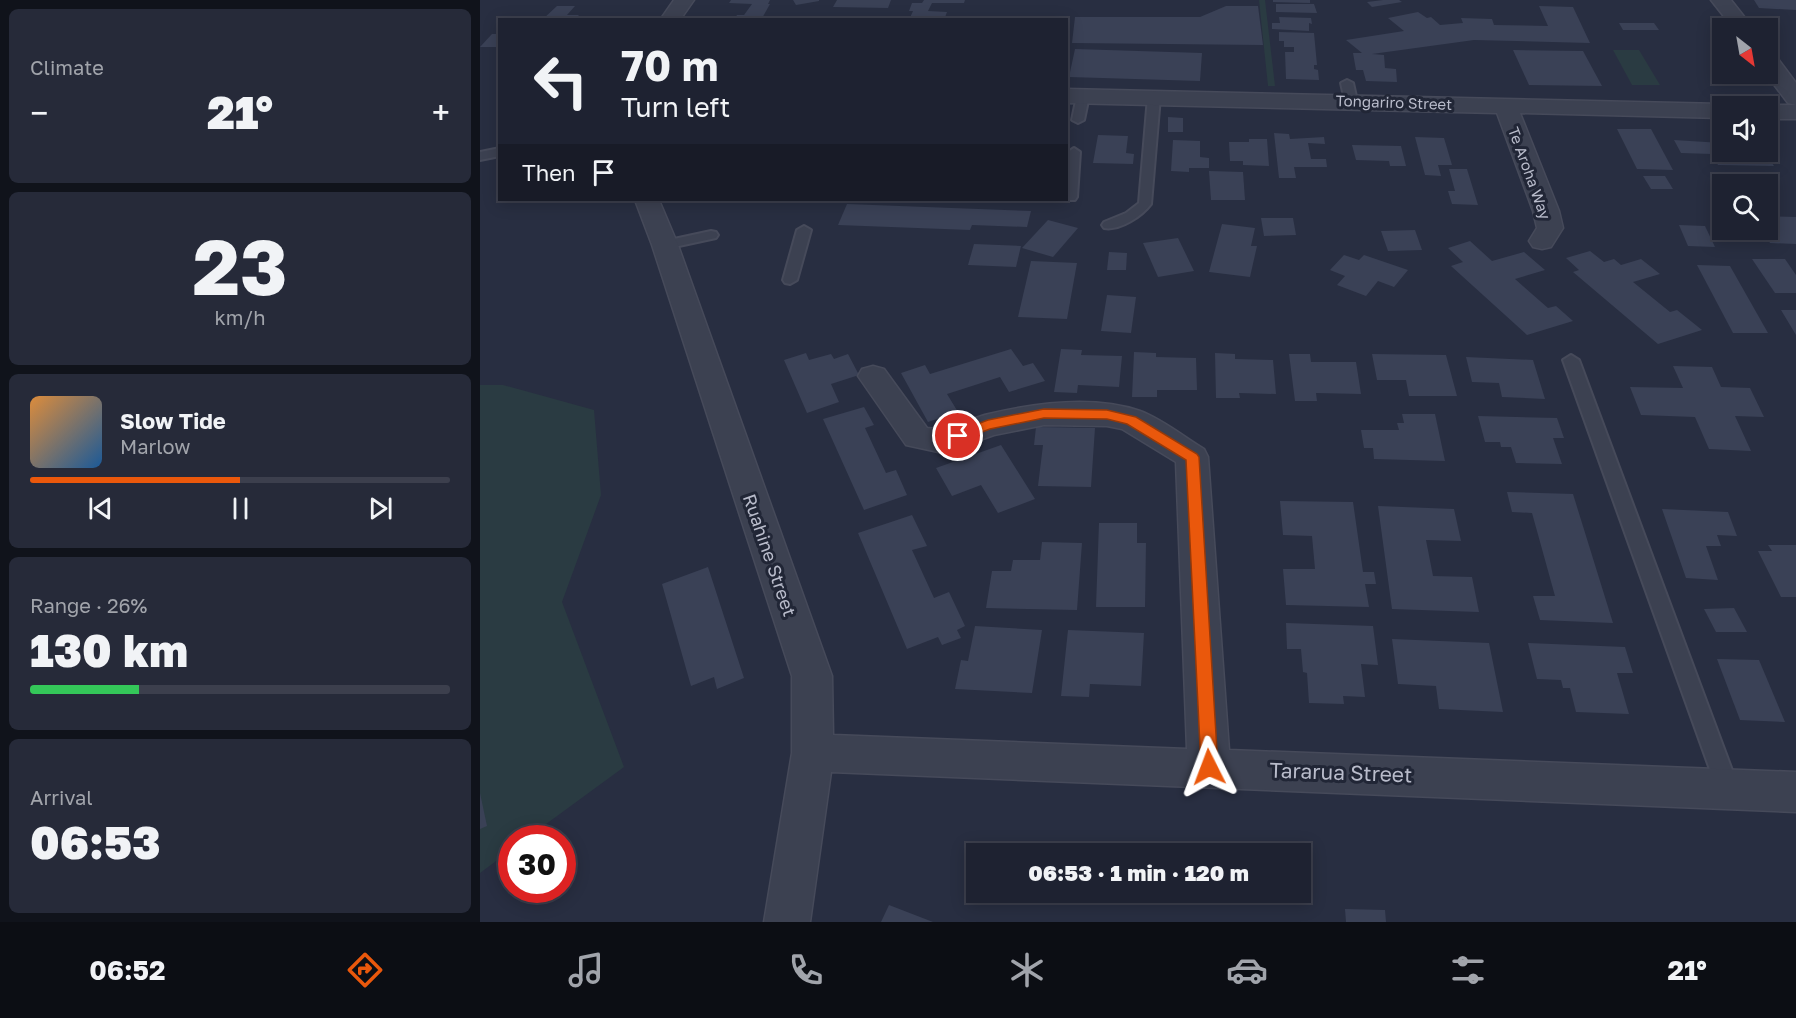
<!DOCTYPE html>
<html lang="en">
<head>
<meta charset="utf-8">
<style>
	:root { --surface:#1e2231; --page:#262a39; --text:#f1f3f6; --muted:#a1a4ab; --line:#3c3f4d; --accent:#ea580c }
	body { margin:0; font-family:"Golos Text",sans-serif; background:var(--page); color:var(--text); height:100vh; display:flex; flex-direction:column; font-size:22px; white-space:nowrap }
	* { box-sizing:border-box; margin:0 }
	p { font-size:20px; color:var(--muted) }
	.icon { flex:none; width:33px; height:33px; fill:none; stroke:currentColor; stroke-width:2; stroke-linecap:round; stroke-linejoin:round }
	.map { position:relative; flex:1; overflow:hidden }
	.drawer { display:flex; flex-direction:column; gap:9px; padding:9px; background:#10131b; width:480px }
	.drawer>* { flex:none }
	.banner { position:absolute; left:18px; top:18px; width:570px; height:183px; border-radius:0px; box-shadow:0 3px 15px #0003,0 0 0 2px var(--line); background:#1e2231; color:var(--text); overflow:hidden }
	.needle { width:39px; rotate:149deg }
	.controls { position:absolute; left:1232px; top:18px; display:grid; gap:12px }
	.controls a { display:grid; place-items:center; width:66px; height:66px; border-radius:0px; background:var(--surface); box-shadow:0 3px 15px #0003,0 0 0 2px var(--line); font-size:30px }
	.speed { position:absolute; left:18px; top:825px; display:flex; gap:12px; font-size:30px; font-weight:700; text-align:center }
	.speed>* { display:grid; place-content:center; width:78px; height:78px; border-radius:50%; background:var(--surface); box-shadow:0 3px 15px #0003,0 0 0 2px var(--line); line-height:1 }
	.speed .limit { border:9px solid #d22; background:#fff; color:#111 }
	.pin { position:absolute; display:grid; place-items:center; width:51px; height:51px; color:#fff; margin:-26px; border:3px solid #fff; border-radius:50%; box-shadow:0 2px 6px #0007 }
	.me { position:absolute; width:66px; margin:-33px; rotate:357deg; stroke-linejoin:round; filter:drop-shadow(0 0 4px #0008) }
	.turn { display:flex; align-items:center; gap:21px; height:126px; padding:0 24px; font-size:27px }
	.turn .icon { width:78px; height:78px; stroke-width:2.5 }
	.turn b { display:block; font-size:42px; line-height:51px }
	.then { display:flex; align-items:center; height:57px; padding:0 24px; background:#0003; gap:12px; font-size:22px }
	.big { font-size:45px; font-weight:800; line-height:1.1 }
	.drawer .card { flex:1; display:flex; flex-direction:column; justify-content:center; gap:9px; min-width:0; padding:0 21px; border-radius:9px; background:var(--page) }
	.drawer .dial { align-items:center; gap:0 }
	.dial b { font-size:78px; line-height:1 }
	.song { display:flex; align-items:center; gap:18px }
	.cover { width:72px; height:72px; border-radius:9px; background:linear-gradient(135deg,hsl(30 70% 55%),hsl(210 70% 35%)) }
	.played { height:6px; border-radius:3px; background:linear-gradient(90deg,var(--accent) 50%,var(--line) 50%) }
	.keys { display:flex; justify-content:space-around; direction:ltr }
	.heat { display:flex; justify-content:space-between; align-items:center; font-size:33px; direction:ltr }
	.charge { height:9px; border-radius:4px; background:linear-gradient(90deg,#34c759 26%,var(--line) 0) }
	.trip { position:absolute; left:486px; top:843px; width:345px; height:60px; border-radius:0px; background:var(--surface); box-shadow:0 3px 15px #0003,0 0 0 2px var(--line); font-weight:800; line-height:60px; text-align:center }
	.dock { display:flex; height:96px; justify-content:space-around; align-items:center; background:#0c0e14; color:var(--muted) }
	.dock .icon { width:42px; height:42px }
	.dock .selected { color:var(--accent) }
	.dock b { font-size:27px; color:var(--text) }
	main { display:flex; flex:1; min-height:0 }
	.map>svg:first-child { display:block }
</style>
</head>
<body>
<main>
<section class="drawer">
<div class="card"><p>Climate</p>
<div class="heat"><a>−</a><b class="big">21°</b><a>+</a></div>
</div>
<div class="card dial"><b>23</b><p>km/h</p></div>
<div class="card">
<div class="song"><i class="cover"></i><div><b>Slow Tide</b><p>Marlow</p></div></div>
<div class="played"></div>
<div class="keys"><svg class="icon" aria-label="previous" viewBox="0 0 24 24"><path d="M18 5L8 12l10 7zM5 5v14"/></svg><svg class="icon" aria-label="pause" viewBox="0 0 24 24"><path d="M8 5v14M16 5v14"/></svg><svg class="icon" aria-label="next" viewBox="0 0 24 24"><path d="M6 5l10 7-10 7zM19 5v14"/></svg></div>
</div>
<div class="card"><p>Range · 26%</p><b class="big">130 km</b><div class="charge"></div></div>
<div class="card"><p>Arrival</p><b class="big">06:53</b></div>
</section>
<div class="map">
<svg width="1316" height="922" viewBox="0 0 1316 922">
	<rect width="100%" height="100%" fill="#282e41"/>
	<g fill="#2a3b42">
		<polygon points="779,0 785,0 795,86 788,86"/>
		<polygon points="1133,50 1159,50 1180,85 1152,85"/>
		<polygon points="0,385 23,385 114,410 121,495 82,602 144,767 47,838 32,838 31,850 0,873"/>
	</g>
	<g fill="#3a4156">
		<polygon points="251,0 290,0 288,4 290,4 281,20 254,20 257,15 264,15 272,4 249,3"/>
		<polygon points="313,0 339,0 339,1 316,5"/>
		<polygon points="357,0 411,0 408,8 353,7"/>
		<polygon points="444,0 485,0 484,3 452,3 448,11 467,12 464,20 429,20 433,11 429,11 432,3 442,3"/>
		<polygon points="793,0 830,0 830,3 793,2"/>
		<polygon points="903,0 919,0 922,2 892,7 887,2"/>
		<polygon points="1274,0 1316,0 1316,10 1279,8"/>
		<polygon points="796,4 834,4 837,13 796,12"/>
		<polygon points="77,6 95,6 87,15 99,15 94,20 62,20"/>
		<polygon points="746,6 778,6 783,45 592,43 595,17 720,17"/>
		<polygon points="1059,6 1093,7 1110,43 994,40 892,54 904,55 905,68 916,69 917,82 886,81 883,70 876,70 873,53 882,53 866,40 924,31 908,18 938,12 947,18 951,17 960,25 983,23 981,18 1012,19 1014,25 1068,26"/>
		<polygon points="499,16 529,16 528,20 498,20"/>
		<polygon points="799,17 831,18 832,24 829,23 829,31 792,29 792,23 800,23"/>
		<polygon points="1139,23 1174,23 1179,30 1143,30"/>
		<polygon points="799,32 834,33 837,65 834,65 834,69 838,70 839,80 806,79 805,52 814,52 814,47 804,47 804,41 799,41"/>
		<polygon points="12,34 20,34 20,47 0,47"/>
		<polygon points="595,49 722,53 720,81 589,77"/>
		<polygon points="1033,50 1103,51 1122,86 1049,85"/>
		<polygon points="688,117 703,118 703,132 688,132"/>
		<polygon points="1137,129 1171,129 1193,170 1157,169"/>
		<polygon points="794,133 809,134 810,139 844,137 845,144 828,143 831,159 846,159 847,167 814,167 816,178 799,178"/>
		<polygon points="618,135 648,136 646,153 654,154 653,164 613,163"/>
		<polygon points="935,137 964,138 972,165 958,165 961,176 945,175"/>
		<polygon points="769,139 787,139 789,166 763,165 763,161 750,161 749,142 769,142"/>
		<polygon points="693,140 720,141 720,157 729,158 729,168 709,168 709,172 691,171"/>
		<polygon points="1194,140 1242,143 1242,152 1285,152 1294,166 1238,165 1232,154 1201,153"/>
		<polygon points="872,145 921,146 926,166 910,166 909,161 876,160"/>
		<polygon points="969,169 987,169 998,205 972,204 968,191 975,191"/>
		<polygon points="729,171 763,172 765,200 731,200"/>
		<polygon points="1163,176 1185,176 1193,189 1171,189"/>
		<polygon points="1241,178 1287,179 1300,197 1287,197 1287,184 1246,184"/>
		<polygon points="357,200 397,200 396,203 357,201"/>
		<polygon points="367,204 551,211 547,227 492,225 490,230 358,225"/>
		<polygon points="1287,216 1316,217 1316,244 1290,243 1282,230 1287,230"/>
		<polygon points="781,218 813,218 816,235 784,236"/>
		<polygon points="568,220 598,228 573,257 542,248"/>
		<polygon points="742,224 775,228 771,246 777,246 770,277 729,272"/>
		<polygon points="1199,225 1225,226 1235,247 1208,246"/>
		<polygon points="935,230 942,250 908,251 901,231"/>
		<polygon points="698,238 714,271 678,277 663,243"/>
		<polygon points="990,241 1012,261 1044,252 1065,270 1035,279 1068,308 1076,306 1093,321 1047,335 971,266 983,262 968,248"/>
		<polygon points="494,244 541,246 536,267 488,265"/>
		<polygon points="1110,251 1124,262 1134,259 1141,265 1161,259 1180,274 1153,282 1190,312 1197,310 1222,330 1178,344 1093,272 1099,270 1086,258"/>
		<polygon points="629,252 647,253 646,270 627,270"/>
		<polygon points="864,255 879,260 884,255 928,270 914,287 898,281 886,296 857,285 865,276 850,270"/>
		<polygon points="1272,259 1305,259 1316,275 1316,293 1295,293"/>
		<polygon points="551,261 597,263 587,319 538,317"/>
		<polygon points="1217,265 1250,266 1288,333 1253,333"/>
		<polygon points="627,295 656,297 651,333 621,331"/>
		<polygon points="1301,310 1316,310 1316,335"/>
		<polygon points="531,349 543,366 553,363 565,381 529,392 520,377 467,394 478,412 448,422 421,373 445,365 450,374"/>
		<polygon points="581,349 602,350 601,355 642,356 639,387 598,385 597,393 574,392"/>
		<polygon points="654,352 676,353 676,357 716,358 717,390 677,390 677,397 652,397"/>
		<polygon points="326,353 329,360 351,354 354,359 368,354 379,375 351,384 359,402 327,413 304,360"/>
		<polygon points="735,353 755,354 755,359 793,360 796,394 759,393 760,398 736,398"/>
		<polygon points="809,354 830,354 831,362 876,362 881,394 836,393 837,401 815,401"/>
		<polygon points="892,354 966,355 977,396 929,396 926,380 897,380"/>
		<polygon points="986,357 1053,360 1065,399 1022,397 1019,383 992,382"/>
		<polygon points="1193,366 1232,367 1241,387 1270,388 1284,417 1255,416 1271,451 1229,449 1215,417 1161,415 1150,387 1203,388"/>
		<polygon points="384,407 394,425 385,428 406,473 416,470 427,495 384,510 343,419"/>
		<polygon points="922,414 955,414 965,461 894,459 893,448 884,448 881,430 919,430 917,423 924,423"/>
		<polygon points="998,416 1077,418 1084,438 1073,438 1082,464 1036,463 1031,447 1021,447 1020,442 1005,442"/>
		<polygon points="556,427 615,428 611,487 558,486 563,445 554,445"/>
		<polygon points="521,445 555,499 518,513 501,485 472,496 456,468"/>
		<polygon points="1027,492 1093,494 1133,623 1060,620 1053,596 1075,596 1052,513 1032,512"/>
		<polygon points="800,501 873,502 883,572 894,572 896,584 885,584 889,607 806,605 803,569 835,569 832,536 803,535"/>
		<polygon points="898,506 974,509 981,541 946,540 953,576 992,577 999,612 912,609"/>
		<polygon points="1182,509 1248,512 1257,536 1237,535 1241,546 1226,546 1238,580 1206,578"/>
		<polygon points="432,515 447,546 432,550 454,598 469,592 485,626 477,630 481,638 462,645 458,637 427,649 378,533"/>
		<polygon points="619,523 657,523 657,543 666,543 665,607 616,607"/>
		<polygon points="562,542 602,543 597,610 506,608 512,571 531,571 533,560 560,560"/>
		<polygon points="1288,545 1316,545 1316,597 1301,597 1278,551 1292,551"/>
		<polygon points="228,567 264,678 237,689 234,677 211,686 182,584"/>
		<polygon points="1254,608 1267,632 1236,632 1224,609"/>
		<polygon points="806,623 893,626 898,665 881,664 885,697 863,696 864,704 829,703 827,673 823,672 821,649 807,649"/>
		<polygon points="495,626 562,630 552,693 475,689 481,660 488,661"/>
		<polygon points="588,630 664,633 661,686 610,684 609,697 581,696"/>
		<polygon points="912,639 1009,643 1023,712 959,709 956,686 918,684"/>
		<polygon points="1048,643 1145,647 1153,673 1137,673 1149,714 1096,712 1090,688 1083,688 1081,680 1057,679"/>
		<polygon points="1237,659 1279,660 1305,722 1260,720"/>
		<polygon points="0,793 7,826 0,829"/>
		<polygon points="409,905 453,922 401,922"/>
		<polygon points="865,909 905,910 906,922 866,922"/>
	</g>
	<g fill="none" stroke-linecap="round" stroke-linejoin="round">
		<defs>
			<g id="lane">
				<polygon points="867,80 873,83 877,101 871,104 865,101 861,83"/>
				<polygon points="603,93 609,96 604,120 598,123 592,120 597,96"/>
				<path d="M 674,94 L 680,97 L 671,204 C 662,216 640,231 624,228 L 622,225 L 624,222 L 646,213 L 659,203 L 668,97 Z"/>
				<polygon points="20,148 20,156 0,160 0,152"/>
				<polygon points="594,148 600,152 597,197 595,200 581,200 586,200 588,152"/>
				<polygon points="324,226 331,230 317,280 310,284 305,283 303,280 317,230"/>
				<polygon points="231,231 236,232 238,235 236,238 185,249 178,245 180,242"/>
				<polygon points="1091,355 1099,360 1259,789 1256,796 1248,799 1240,796 1237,789 1083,360"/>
			</g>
			<g id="street">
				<polygon points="194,0 214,0 200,20 180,20"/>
				<polygon points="1231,0 1251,0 1273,28 1253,28"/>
				<polygon points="1287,54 1295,55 1316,83 1316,105 1308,103 1286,74"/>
				<polygon points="586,89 1242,104 1250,106 1242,106 1242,118 1040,113 1079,211 1083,228 1071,247 1062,249 1053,247 1049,241 1057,228 1053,211 1017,113 586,103"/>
				<polygon points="1287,105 1316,105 1316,119 1287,119 1287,106 1281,106"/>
				<path d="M 155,200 L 179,200 L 198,245 L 352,676 L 353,735 L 707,749 L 696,462 L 642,429 L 627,426 L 564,425 L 514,435 L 463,453 L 426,445 L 378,376 L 382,369 L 393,366 L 404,369 L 447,428 C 471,432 486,419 509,414 C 556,403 613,395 660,411 C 682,419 704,437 724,449 L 728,457 L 749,750 L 1316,772 L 1316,812 L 351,772 L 330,922 L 284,922 L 312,753 L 312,676 L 172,245 Z"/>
			</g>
		</defs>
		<use href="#lane" stroke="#464a5a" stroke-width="4"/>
		<use href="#street" stroke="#464a5a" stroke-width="3"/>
		<use href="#lane" fill="#3c4151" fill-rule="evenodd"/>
		<use href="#street" fill="#3c4151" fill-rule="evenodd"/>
	</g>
	<polygon fill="#ea580c" stroke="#983908" stroke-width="1.5" points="564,409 627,410 656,417 717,454 719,457 738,767 735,773 729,775 723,773 721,767 706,460 647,424 627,419 564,418 510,429 478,441 471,436 473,433 508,420"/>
	<g text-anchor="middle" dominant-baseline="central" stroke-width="6" stroke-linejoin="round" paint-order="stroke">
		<g font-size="15" fill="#b9bccb" stroke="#212636">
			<text transform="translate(914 102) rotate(2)">Tongariro Street</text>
			<text transform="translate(1050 173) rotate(70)">Te Aroha Way</text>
		</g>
		<g font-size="18" fill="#b9bccb" stroke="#212636">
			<text transform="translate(290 555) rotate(71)">Ruahine Street</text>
		</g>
		<g font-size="21" fill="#b9bccb" stroke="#212636">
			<text transform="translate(861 772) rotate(2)">Tararua Street</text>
		</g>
	</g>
</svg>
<div class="controls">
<a><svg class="needle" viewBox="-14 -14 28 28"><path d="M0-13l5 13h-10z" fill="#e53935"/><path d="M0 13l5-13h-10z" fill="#a1a4ab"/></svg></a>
<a><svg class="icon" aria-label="sound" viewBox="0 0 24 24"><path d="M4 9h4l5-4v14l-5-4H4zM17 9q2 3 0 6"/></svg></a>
<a><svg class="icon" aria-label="search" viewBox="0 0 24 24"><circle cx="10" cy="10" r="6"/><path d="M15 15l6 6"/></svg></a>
</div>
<div class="speed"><div class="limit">30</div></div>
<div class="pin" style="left:478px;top:436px;background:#d93025"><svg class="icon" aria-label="arrive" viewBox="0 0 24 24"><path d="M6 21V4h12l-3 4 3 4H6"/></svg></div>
<svg class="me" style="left:729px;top:767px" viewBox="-20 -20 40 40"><path d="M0-17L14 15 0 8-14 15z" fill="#ea580c" stroke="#fff" stroke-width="4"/></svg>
<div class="trip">06:53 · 1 min · 120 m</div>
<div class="banner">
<div class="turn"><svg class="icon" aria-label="left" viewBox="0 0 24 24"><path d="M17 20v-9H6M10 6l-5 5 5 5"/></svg><div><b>70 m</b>Turn left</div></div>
<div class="then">Then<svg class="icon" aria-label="arrive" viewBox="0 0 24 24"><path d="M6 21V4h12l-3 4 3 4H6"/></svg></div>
</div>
</div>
</main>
<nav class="dock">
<b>06:52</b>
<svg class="icon selected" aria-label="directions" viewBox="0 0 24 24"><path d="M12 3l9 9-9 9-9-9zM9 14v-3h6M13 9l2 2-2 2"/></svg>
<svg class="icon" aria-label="music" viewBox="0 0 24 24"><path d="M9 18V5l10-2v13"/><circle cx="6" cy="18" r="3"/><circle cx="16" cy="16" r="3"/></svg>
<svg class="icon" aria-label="phone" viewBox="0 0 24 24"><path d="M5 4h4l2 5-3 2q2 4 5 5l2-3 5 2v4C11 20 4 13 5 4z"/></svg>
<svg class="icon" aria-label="climate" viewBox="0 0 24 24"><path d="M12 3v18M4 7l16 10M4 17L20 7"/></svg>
<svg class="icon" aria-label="car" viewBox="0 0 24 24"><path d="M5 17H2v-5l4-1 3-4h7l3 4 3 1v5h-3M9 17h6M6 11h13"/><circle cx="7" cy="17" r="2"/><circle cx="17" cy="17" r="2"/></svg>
<svg class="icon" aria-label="filters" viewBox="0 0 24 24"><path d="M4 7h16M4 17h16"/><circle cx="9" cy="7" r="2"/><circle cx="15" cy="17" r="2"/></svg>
<b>21°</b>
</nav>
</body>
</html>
